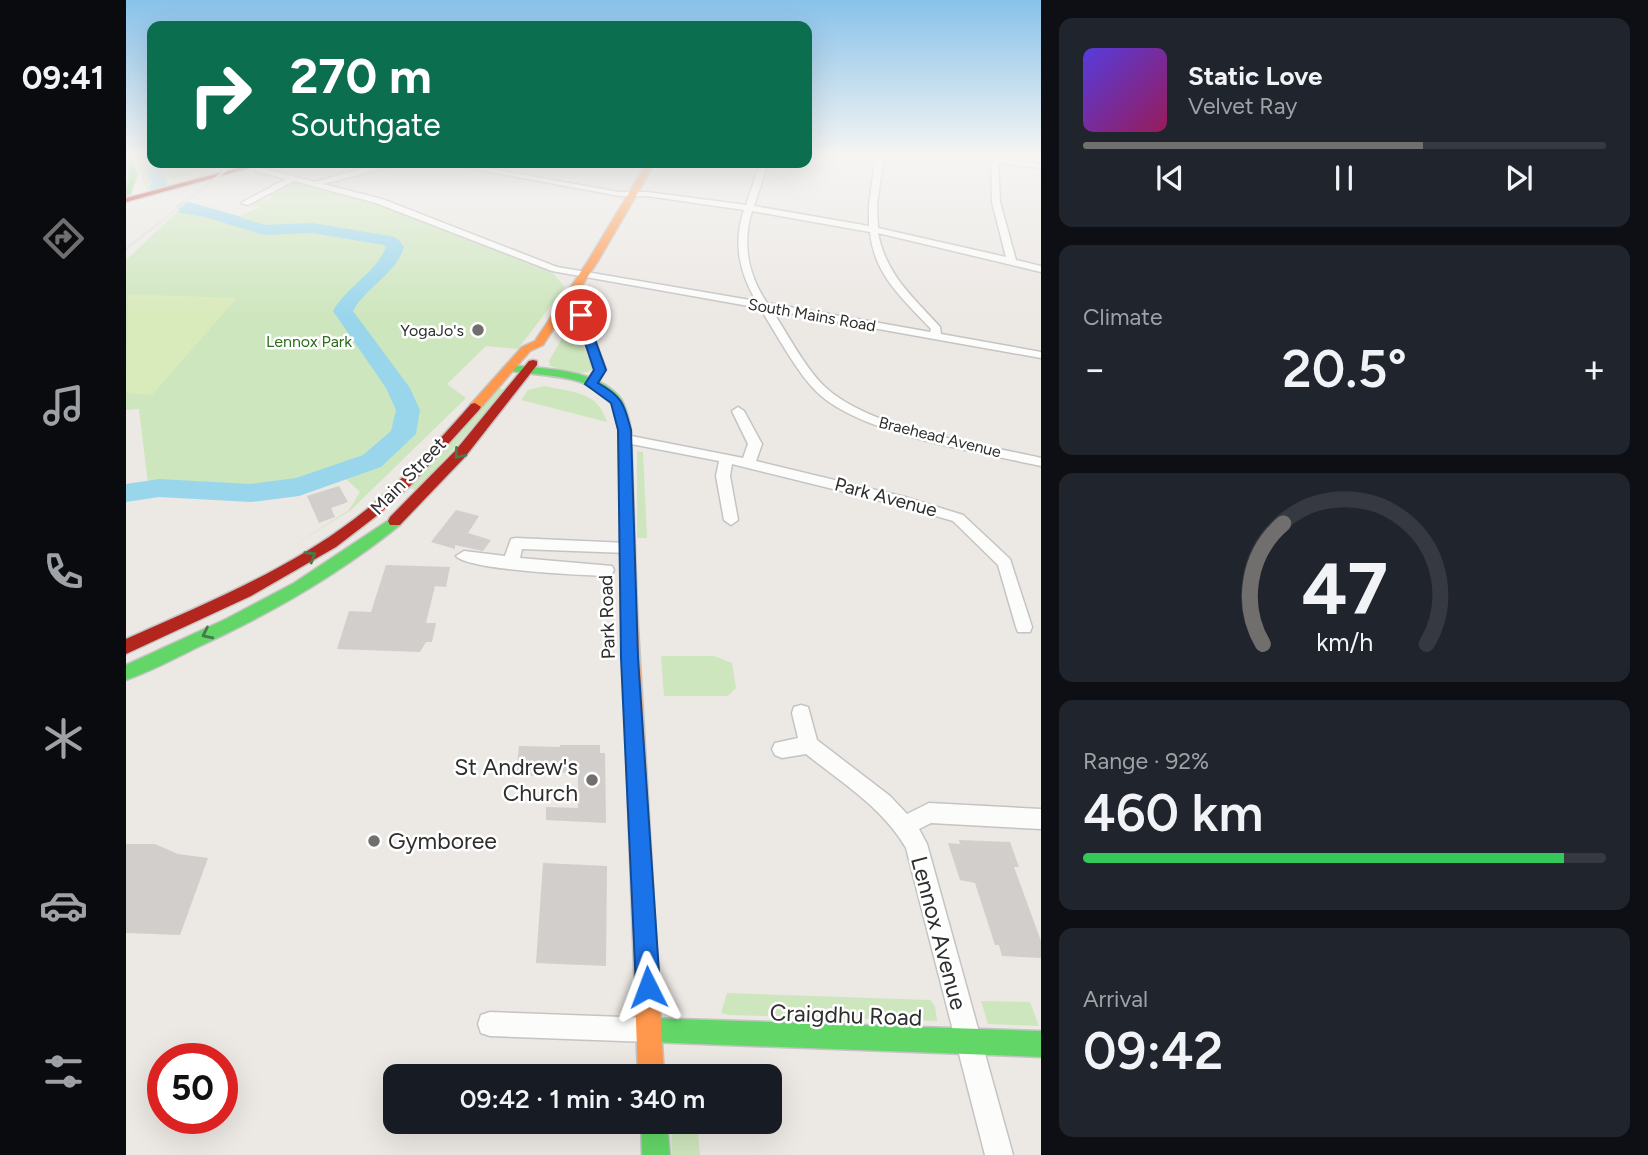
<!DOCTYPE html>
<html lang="en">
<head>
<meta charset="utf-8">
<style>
	:root { --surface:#171b24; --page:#20242c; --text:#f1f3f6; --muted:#9ea1a6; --line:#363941; --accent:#706f6e }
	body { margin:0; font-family:Figtree,sans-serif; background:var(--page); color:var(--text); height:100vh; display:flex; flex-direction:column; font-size:26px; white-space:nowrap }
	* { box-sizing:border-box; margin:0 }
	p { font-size:23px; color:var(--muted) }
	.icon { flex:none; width:38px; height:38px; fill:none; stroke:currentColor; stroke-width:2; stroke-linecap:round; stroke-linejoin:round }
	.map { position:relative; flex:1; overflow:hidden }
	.side { display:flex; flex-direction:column; gap:18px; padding:18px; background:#0d0f14; width:607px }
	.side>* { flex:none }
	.top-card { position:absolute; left:21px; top:21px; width:665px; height:147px; border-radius:14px; box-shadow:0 7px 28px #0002; background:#0b6e4f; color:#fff; overflow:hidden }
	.speed { position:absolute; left:21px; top:1043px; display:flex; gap:14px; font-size:35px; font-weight:700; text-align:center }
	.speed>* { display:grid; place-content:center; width:91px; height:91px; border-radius:50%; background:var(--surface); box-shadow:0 7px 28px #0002; line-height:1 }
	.speed .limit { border:10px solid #d22; background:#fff; color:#111 }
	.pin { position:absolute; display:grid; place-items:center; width:60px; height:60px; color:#fff; margin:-30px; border:4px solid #fff; border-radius:50%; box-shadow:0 2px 7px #0007 }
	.me { position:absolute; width:77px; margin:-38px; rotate:357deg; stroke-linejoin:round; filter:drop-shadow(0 0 5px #0008) }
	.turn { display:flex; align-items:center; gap:24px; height:147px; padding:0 28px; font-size:32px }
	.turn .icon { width:91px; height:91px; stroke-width:2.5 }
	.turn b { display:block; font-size:49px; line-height:60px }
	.big { font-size:52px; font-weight:600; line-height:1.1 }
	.side .card { flex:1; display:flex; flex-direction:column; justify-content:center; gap:10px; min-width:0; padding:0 24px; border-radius:14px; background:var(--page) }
	.side .dial { align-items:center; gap:0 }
	.dial svg { height:182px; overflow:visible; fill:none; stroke:var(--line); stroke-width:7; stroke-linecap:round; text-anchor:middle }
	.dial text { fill:var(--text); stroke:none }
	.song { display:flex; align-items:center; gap:21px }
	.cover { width:84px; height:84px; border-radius:10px; background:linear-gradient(135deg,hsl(250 70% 55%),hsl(330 70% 35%)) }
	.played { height:7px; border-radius:4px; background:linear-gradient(90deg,var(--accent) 65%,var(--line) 65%) }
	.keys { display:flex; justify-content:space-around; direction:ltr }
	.heat { display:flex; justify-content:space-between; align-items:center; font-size:38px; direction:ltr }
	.charge { height:10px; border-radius:5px; background:linear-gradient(90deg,#34c759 92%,var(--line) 0) }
	.trip { position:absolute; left:257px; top:1064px; width:399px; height:70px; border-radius:14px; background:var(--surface); box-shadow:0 7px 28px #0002; font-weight:600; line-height:70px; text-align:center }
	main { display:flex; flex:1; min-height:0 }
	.menu { display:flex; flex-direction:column; width:126px; justify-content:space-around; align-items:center; background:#090b0e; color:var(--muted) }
	.menu .icon { width:49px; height:49px }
	.menu .current { color:var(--accent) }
	.menu b { font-size:32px; color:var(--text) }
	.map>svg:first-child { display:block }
</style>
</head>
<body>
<main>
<nav class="menu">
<b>09:41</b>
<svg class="icon current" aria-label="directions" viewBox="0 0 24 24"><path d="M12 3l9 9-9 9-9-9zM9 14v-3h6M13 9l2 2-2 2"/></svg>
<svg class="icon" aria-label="music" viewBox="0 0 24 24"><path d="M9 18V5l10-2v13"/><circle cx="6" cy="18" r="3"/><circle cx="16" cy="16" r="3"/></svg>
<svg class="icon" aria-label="phone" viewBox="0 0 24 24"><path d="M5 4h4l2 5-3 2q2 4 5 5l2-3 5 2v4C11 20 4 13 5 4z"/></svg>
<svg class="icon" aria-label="climate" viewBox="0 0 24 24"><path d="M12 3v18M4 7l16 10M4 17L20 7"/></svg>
<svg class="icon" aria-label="car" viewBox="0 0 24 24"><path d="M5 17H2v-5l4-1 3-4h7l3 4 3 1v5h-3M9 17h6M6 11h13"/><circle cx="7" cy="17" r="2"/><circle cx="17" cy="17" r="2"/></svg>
<svg class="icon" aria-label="filters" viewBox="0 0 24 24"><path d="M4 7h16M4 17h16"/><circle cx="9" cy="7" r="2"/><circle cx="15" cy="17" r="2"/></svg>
</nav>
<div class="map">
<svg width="915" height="1155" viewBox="0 0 915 1155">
	<rect width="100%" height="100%" fill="#ece8e4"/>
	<g fill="#cee6be">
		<polygon points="17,155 26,155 26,163 96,163 84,172 42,178 41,186 21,191 8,159"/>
		<path d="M 168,181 L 246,203 L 425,271 L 439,287 L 392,349 L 360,346 L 321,384 L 340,398 L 225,510 L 162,549 L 223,510 L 234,492 L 219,478 L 145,498 L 22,484 L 13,409 L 0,410 L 0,260 L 51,212 L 100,221 L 135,207 L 105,203 L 128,205 L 131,203 L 127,202 C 133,199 142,202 146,197 L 141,194 L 148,194 Z"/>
		<path d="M 438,335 L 453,336 L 467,369 C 455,377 437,371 424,366 L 423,361 Z"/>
		<path d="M 419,386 C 447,393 471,390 481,422 L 395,400 L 402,390 Z"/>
		<polygon points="373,388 379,390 291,490 283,488"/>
		<polygon points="511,451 517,452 521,538 511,538"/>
		<polygon points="535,656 588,656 606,663 610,688 602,696 538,696"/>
		<polygon points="601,993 804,1000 809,1006 811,1021 604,1015 595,1013"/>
		<polygon points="855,1001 904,1002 913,1026 862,1024"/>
		<polygon points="545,1122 571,1122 574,1155 546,1155"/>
	</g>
	<polygon fill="#d9eabb" points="2,294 111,298 26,395 0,393"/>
	<polygon fill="#99d6ec" points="63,202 116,217 100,221 51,212"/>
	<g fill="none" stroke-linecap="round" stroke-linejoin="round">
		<g fill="#99d6ec" fill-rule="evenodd">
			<polygon points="25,160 26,163 37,163 37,176 42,183 37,190 25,190 23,187 26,183 21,176"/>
			<path d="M 58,201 L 139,225 L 186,223 L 264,236 C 271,237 274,241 278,247 C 269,275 241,286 227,311 L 284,388 L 294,410 L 290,434 L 255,467 L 173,496 L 125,502 L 33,497 L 0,502 L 0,484 L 33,479 L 125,484 L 170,478 L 237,455 L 265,431 L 270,410 L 260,388 L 207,311 C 221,286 251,272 260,247 L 258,245 L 186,233 L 138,235 L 52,209 L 50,206 Z"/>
		</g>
	</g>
	<g fill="#d1cecb">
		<polygon points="213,486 222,502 205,508 209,517 193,523 181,496"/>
		<polygon points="330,510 353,516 342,533 365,540 357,551 329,545 329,549 305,542"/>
		<polygon points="260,565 324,567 320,587 309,586 300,623 310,623 306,642 300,642 294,652 211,649 223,611 245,612"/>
		<polygon points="434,745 474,745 474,753 479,753 480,823 420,820 420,807 452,808 452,773 411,772 411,776 390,775 393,746 434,747"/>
		<polygon points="833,840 884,842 893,867 888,867 915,941 915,958 876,956 873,945 869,945 849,883 834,880 822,843 834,844"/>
		<polygon points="0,844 29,844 52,854 82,858 54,935 0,933"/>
		<polygon points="417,863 481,866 480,966 410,963"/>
	</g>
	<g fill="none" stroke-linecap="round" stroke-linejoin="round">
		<defs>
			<g id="street">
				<path d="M 750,155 L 758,155 L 751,204 L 752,228 L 880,257 L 866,202 L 865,162 L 821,155 L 864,158 L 865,155 L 871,155 L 872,159 L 915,164 L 915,168 L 872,163 L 874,202 L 890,260 L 915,266 L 915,272 L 752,233 C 760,275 787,297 814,327 L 815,334 L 915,352 L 915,358 L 646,310 C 660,332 680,369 698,386 C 744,430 852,443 915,458 L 915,466 C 854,452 729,434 688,389 C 669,369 650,333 634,308 L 426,271 L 250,203 L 168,181 L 122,205 L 115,203 L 160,179 L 129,171 L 132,167 L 189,182 L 248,165 L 279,163 L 197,184 L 256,199 L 431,267 L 630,301 C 613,271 607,243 618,210 L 521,196 L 493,196 L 317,163 L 332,163 L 493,192 L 521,192 L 620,205 L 634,163 L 642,163 L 628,206 L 743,226 L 743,204 ZM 626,211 L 744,232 C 748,275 777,299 805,329 L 804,332 L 641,303 C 622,275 616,243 626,211 Z"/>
				<polygon points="455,312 460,315 480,370 469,387 465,388 459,384 468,370 450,315"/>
				<polygon points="612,407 618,411 636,444 630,461 779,497 837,515 884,559 906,627 904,632 892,632 890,627 872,565 827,521 776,506 606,464 604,476 612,520 605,525 598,520 590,476 593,461 500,443 494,439 500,435 617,458 622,444 606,411"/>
				<path d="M 390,538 L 501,543 L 509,548 L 501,553 L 396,549 L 394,558 L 486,566 L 488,570 L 486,574 L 480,576 C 457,575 341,570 330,556 L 338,551 L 379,556 L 385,539 Z"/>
				<path d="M 675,705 L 682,707 L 691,740 L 764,796 L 781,814 L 803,803 L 915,809 L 915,829 L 805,823 L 793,829 L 801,844 L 887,1155 L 859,1155 L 780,848 C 757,808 715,782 680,754 L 656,758 L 649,755 L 646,749 L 649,743 L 672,738 L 666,713 L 668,707 Z"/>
				<polygon points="364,1012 523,1018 532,1021 535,1030 532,1039 523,1042 364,1036 355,1033 352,1024 355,1015"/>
			</g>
			<g id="fast">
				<polygon points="0,155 4,156 11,175 4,194 0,196 3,175"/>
				<path d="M 383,365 C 418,369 471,368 495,399 C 501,408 503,420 505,430 L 511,610 L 509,614 L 497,614 L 495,610 L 493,430 C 490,421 490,410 485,403 C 463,372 411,377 379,370 L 377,368 Z"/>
				<path d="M 269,516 L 274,517 L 276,521 L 274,525 C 211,576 142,615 68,649 C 46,660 23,672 0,680 L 0,665 L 100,619 L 168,583 Z"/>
				<polygon points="523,1018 915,1031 915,1057 523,1042 514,1039 511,1030 514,1021"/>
				<polygon points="515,1122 541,1122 544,1155 516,1155"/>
			</g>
			<g id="slow">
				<polygon points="521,163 529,163 472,261 417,345 404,351 353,410 345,410 345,404 396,347 409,341 462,261"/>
				<polygon points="503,604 509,606 511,610 538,1076 512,1076 495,610 497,606"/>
			</g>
			<g id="jam">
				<polygon points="130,163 142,163 0,202 0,198"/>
				<polygon points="407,360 411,361 411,365 339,457 274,525 264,525 262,521 264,517 329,451 403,361"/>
				<path d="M 349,403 L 355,407 L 353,410 L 284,486 L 253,514 L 210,547 L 125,596 L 0,654 L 0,639 C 78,604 158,572 227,520 C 271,487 308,446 345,404 Z"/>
			</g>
		</defs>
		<use href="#street" stroke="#c5c4c5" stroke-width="3"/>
		<use href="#fast" stroke="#c5c4c5" stroke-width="3"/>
		<use href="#slow" stroke="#c5c4c5" stroke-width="3"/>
		<use href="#jam" stroke="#c5c4c5" stroke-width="3"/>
		<use href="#street" fill="#fcfcfb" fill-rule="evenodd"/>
		<use href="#fast" fill="#63d668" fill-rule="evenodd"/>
		<use href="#slow" fill="#ff974d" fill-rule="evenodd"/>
		<use href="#jam" fill="#b3261e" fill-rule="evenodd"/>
		<polyline stroke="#dfdfe1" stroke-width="2.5" points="0,249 109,163"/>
	</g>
	<defs><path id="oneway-chevron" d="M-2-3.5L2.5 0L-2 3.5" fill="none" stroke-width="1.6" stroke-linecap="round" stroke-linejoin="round" transform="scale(1.75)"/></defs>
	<g stroke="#467a48">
		<use href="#oneway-chevron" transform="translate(333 454) rotate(130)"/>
		<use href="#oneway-chevron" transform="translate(185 556) rotate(-31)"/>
		<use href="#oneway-chevron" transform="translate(81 634) rotate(154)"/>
	</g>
	<linearGradient id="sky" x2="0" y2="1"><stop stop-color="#88c2ea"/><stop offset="0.49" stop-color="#f6f5f3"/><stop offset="1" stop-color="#f6f5f3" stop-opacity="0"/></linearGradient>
	<rect width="915" height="316" fill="url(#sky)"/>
	<path fill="#1a73e8" stroke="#114b97" stroke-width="2" d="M 455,312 L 460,315 L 480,370 L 472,383 C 497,397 498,404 505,430 L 512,658 L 534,987 L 531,996 L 522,1000 L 514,996 L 510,987 L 495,658 L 492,430 L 485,403 L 459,384 L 468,370 L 450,315 Z"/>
	<g fill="#706f6e" stroke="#fff" stroke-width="2.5">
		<circle cx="352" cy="330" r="7"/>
		<circle cx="466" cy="780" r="7"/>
		<circle cx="248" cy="841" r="7"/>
	</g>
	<g text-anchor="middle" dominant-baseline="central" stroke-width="5" stroke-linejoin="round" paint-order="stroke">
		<g font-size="16" fill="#2e2e2e" stroke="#fff">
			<text transform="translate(686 315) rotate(10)">South Mains Road</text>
			<text transform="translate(814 437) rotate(14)">Braehead Avenue</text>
		</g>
		<g font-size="16" fill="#2e2e2e" stroke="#fff" text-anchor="end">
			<text x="338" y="330">YogaJo's</text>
		</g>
		<g font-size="16" fill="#2c6e1b" stroke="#fff">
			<text x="183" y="341">Lennox Park</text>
		</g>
		<g font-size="19" fill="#2e2e2e" stroke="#fff">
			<text transform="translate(282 476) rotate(-46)">Main Street</text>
			<text transform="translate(760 497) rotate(15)">Park Avenue</text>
			<text transform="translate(481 617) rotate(-92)">Park Road</text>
		</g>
		<g font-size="23" fill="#2e2e2e" stroke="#fff" text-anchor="end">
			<text x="452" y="767">St Andrew's<tspan x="452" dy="26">Church</tspan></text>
			<text x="262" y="841" text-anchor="start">Gymboree</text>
		</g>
		<g font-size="23" fill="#2e2e2e" stroke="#fff">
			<text transform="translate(813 933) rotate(75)">Lennox Avenue</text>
			<text transform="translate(720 1015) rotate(2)">Craigdhu Road</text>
		</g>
	</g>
</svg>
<div class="speed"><div class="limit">50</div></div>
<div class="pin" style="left:455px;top:315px;background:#d93025"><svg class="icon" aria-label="arrive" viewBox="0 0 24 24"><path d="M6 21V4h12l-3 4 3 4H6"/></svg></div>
<svg class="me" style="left:522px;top:987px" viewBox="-20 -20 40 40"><path d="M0-17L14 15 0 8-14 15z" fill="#1a73e8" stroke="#fff" stroke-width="4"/></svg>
<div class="trip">09:42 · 1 min · 340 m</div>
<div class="top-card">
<div class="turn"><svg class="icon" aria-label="right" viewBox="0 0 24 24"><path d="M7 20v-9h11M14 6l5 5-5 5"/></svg><div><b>270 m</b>Southgate</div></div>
</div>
</div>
<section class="side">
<div class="card">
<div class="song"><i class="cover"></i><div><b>Static Love</b><p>Velvet Ray</p></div></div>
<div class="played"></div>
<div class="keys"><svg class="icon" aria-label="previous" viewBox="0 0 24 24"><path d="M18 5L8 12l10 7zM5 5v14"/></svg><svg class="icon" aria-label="pause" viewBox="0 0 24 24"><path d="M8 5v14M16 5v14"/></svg><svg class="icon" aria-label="next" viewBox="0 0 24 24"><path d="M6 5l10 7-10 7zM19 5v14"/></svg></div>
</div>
<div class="card"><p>Climate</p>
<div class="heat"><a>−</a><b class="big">20.5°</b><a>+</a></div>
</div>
<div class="card dial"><svg viewBox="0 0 100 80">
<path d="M14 69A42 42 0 1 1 86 69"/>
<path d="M14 69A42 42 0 0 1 23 16" stroke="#706f6e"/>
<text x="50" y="56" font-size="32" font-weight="700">47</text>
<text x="50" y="72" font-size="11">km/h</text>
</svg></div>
<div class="card"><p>Range · 92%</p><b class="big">460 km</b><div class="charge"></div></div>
<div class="card"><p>Arrival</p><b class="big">09:42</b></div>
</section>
</main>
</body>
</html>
